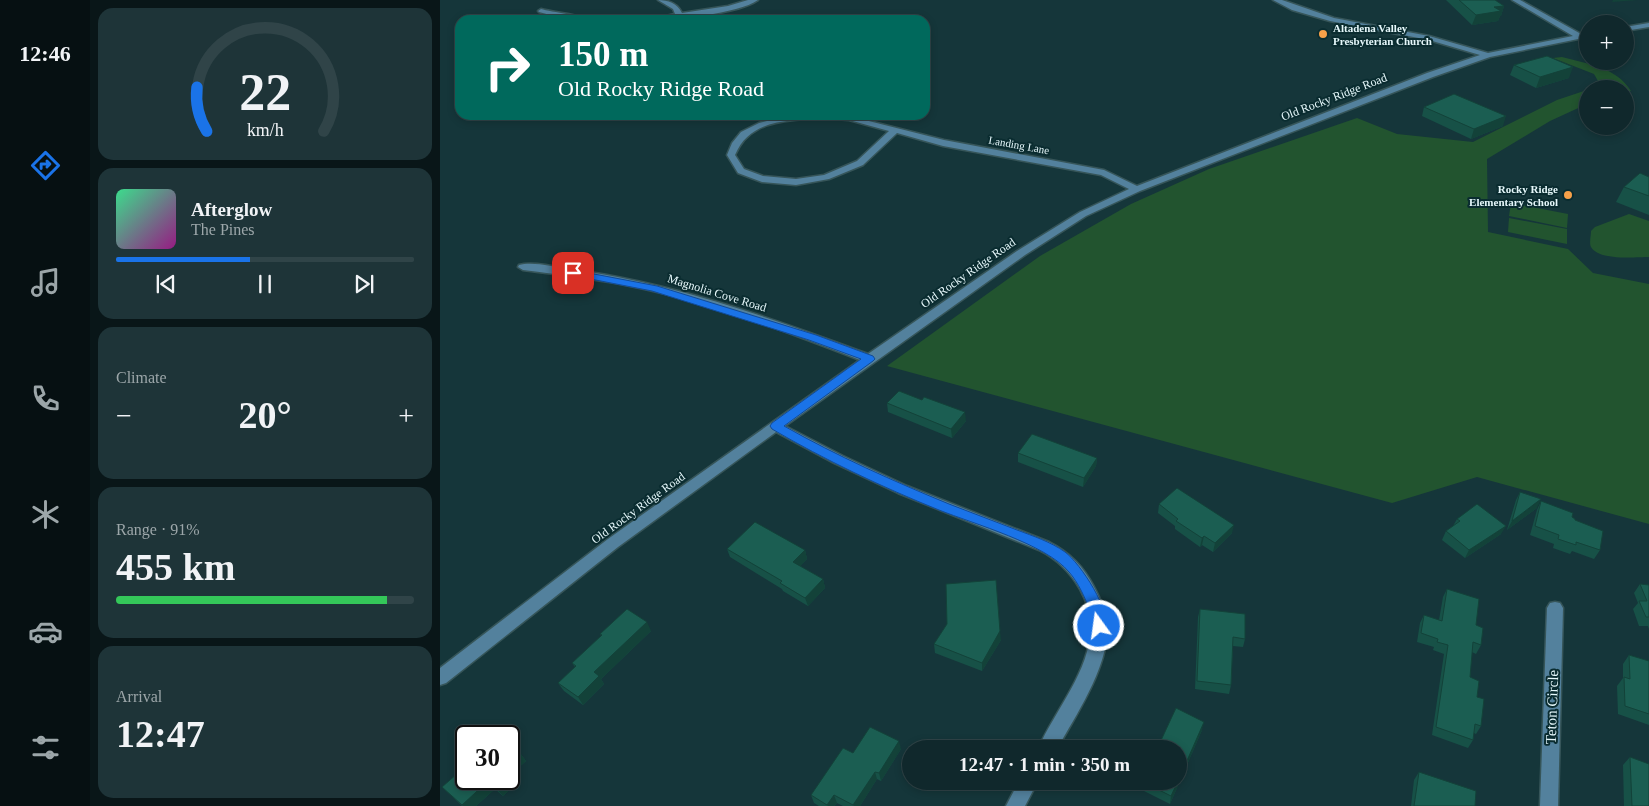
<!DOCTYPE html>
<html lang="en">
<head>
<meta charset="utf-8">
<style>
	:root { --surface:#10282c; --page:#1e3438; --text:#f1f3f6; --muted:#9ca6a9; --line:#304448; --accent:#1a73e8 }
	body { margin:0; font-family:"Times New Roman",serif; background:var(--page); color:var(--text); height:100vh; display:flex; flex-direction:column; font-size:19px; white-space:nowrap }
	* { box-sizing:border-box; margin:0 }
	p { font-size:16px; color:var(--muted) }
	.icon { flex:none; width:28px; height:28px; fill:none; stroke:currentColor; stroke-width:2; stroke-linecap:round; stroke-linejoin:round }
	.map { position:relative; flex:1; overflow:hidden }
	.details { display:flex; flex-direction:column; gap:8px; padding:8px; background:#091618; width:350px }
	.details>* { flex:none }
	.hud { position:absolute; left:15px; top:15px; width:475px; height:105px; border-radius:15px; box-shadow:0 2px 8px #0003,0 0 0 1px var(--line); background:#00695c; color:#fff; overflow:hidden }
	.controls { position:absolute; left:1139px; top:15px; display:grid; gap:10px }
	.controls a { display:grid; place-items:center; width:55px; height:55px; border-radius:50%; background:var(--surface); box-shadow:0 2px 8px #0003,0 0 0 1px var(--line); font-size:25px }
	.speed { position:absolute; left:15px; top:725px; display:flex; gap:10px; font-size:25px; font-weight:700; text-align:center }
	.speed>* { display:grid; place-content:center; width:65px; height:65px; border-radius:50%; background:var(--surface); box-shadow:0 2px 8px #0003,0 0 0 1px var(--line); line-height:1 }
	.speed .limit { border:2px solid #111; border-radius:8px; background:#fff; color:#111 }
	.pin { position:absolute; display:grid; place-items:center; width:42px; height:42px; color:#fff; margin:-21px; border-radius:10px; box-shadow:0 2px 8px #0006 }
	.me { position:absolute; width:55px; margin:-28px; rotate:346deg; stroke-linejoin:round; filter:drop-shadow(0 0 4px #0008) }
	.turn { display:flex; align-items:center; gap:18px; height:105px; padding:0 20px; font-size:22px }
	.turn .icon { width:65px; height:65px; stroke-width:2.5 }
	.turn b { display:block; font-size:35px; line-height:42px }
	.big { font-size:38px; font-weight:700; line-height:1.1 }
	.details .tile { flex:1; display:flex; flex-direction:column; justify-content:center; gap:8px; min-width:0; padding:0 18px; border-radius:15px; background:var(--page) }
	.details .dial { align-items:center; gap:0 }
	.dial svg { height:130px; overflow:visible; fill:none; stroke:var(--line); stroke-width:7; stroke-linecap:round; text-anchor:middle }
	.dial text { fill:var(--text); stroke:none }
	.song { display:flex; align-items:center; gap:15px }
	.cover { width:60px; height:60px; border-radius:8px; background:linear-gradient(135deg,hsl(150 70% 55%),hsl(310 70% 35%)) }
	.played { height:5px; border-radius:2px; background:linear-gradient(90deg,var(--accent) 45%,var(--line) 45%) }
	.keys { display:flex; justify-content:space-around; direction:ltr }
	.heat { display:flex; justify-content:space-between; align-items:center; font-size:28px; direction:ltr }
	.charge { height:8px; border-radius:4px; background:linear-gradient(90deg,#34c759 91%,var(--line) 0) }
	.trip { position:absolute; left:462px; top:740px; width:285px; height:50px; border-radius:25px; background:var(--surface); box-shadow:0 2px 8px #0003,0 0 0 1px var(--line); font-weight:700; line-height:50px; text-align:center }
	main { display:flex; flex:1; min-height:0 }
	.tab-bar { display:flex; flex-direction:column; width:90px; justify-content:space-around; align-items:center; background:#061012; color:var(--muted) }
	.tab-bar .icon { width:35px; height:35px }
	.tab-bar .active { color:var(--accent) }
	.tab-bar b { font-size:22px; color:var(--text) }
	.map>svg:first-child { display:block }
</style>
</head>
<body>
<main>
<nav class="tab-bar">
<b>12:46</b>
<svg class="icon active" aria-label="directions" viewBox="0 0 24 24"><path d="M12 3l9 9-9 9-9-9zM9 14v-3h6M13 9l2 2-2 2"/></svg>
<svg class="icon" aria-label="music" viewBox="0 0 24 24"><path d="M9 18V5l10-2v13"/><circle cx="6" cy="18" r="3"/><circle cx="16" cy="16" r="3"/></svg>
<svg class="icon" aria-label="phone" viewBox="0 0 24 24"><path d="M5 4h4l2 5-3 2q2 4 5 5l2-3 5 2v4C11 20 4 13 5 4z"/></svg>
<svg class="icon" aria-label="climate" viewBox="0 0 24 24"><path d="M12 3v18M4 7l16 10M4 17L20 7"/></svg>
<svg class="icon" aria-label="car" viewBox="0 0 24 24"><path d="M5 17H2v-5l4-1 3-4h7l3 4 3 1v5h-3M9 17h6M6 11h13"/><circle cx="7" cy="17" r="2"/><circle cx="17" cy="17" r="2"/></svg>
<svg class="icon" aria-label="filters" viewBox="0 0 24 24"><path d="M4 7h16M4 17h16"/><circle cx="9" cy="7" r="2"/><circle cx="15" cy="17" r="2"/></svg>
</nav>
<section class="details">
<div class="tile dial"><svg viewBox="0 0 100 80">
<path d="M14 69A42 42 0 1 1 86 69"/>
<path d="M14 69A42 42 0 0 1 8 42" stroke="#1a73e8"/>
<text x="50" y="56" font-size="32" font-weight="700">22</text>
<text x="50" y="72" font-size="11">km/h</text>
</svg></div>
<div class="tile">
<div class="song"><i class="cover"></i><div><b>Afterglow</b><p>The Pines</p></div></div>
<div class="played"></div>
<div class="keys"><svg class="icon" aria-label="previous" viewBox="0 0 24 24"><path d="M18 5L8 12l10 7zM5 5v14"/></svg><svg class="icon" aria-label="pause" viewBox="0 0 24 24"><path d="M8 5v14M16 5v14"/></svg><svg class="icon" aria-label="next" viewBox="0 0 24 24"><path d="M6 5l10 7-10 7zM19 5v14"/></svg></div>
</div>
<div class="tile"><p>Climate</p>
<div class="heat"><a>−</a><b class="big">20°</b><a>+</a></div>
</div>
<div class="tile"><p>Range · 91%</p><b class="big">455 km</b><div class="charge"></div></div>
<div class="tile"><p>Arrival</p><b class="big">12:47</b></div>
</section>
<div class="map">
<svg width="1209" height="806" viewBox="0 0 1209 806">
	<rect width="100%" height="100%" fill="#15363a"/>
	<g fill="#22542f">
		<path d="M 1122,57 C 1148,64 1176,67 1191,91 L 1185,91 L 1185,89 L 1153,89 L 1158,81 L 1154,74 L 1113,58 Z"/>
		<polygon points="1147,90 1147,104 1110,121 1047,159 1048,232 1128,249 1153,273 1209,284 1209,524 1037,477 952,503 447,366 600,256 691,204 769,169 917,118 957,134 1033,142 1117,100"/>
		<polygon points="1071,203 1128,214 1127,228 1069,216"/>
		<path d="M 1189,214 L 1209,221 L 1209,257 C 1195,257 1159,261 1151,247 C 1149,243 1151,236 1151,231 L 1155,227 Z"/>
		<polygon points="1069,218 1127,229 1127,244 1068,232"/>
	</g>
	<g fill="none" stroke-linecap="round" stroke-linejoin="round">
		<defs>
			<g id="minor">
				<path d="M 218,0 C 228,0 237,3 242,13 L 288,6 L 308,0 L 318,0 C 298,14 233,20 208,20 L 235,14 L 233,9 Z"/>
				<path d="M 833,0 L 842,0 L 894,18 L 989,36 L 1048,53 L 1133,36 L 1072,0 L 1080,0 L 1141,34 L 1148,33 L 1148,37 L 1050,57 L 993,77 L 700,191 L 646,216 L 585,255 L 345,426 L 403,456 L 467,486 L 609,542 C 629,552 644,567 654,587 C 660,598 665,610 667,623 C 671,663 636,715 617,749 L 598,749 C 620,699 673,647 640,589 C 630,572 617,559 599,550 L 458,493 L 394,463 L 336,432 L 178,547 L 6,683 L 0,685 L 0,668 L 168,539 L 420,360 C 348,332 274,304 200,288 C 161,279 122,275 83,270 L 78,267 L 79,265 C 93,261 114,267 128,269 C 231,282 331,318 428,354 L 577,251 L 640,212 L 689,189 L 661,175 L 503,146 L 457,133 L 423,165 L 389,179 L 356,185 L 322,182 L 298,173 L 287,155 L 292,143 L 301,132 L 319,123 L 351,115 L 405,115 L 504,140 L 664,170 L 697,186 L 987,73 L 1040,55 L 989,40 L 890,21 L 852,10 ZM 377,115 L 381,118 L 409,120 L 449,131 L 417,161 L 384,175 L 356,179 L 323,176 L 304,169 L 295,155 C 306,129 327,123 354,120 C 361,119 371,119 377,115 Z"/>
				<path d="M 101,9 C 111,12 145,16 152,20 L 129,20 L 99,12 L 98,11 Z"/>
				<polygon points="1209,23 1209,27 1185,31 1185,27"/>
				<polygon points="1115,602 1120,603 1123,608 1118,806 1100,806 1107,608 1110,603"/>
				<polygon points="579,781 598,781 585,806 566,806"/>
			</g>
		</defs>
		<use href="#minor" stroke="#365559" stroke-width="3"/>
		<use href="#minor" fill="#53819d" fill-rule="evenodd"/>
	</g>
	<g fill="#175147">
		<polygon points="1006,0 1055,0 1064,6 1061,16 1060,16 1058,21 1032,25"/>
		<polygon points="1074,65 1129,78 1096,88 1070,75"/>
		<polygon points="984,107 1063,126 1031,139 982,116"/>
		<polygon points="1209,177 1209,215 1176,202 1184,187"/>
		<polygon points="447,403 526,421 512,438 448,412"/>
		<polygon points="578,453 657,458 656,466 643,487 578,462"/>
		<polygon points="1080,492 1097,508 1067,530 1076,500"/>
		<polygon points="1101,501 1132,517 1135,520 1160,550 1154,559 1132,551 1130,554 1113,548 1114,544 1090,535 1097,510"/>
		<polygon points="719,504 792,533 773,552 762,545 760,547 735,529 735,526 718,513"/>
		<polygon points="1017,519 1061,534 1025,558 1002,540 1006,531 1013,526"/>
		<polygon points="287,549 365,550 367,559 360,566 383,579 385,588 368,606 343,591 342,589 290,557"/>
		<polygon points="1200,584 1209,585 1209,629 1208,626 1199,626 1193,609 1198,603 1194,593"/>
		<polygon points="1007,589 1036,625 1041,645 1036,654 1032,652 1030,677 1037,697 1041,726 1036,734 1034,733 1033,740 1028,748 992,735 1004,654 993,650 994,647 977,642 980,623 984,615 999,620 1003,597"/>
		<polygon points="760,609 805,639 803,647 793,646 791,685 789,694 755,689 758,617"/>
		<polygon points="507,624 561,640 542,671 495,653 494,644"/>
		<polygon points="211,631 161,679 164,684 143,705 124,691 118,683 135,667 132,663 161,636 160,634"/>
		<polygon points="1189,655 1209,661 1209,725 1178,714 1177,686 1183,678 1183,664"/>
		<polygon points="762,730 730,804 700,789 701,781"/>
		<polygon points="461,749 441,781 437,779 420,806 403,806 397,803 394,806 379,806 374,803 371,795 413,753"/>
		<polygon points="80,753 86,761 73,773 79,781 63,796 55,789 36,806 22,806 2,787"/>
		<polygon points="1190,757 1209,806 1184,806 1183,765"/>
		<polygon points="979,772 1035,806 971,806 974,780"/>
	</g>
	<g fill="#134239">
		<polygon points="1173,0 1198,0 1172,2"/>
		<polygon points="1064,6 1061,16 1060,16 1058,21 1032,25 1036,15 1054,7"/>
		<polygon points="1133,67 1129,78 1096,88 1100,77"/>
		<polygon points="1066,116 1063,126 1031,139 1034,129"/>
		<polygon points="525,412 526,421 512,438 511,429"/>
		<polygon points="657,458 656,466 643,487 644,478"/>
		<polygon points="1101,499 1097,508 1067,530 1072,521"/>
		<polygon points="794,525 792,533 773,552 775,543"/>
		<polygon points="1066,526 1061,534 1025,558 1029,550"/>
		<polygon points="764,536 762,545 760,547 762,538"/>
		<polygon points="365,550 367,559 356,571 353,562"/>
		<polygon points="383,579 385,588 368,606 365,598"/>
		<polygon points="207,622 211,631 161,679 164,684 143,705 138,697 154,672"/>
		<polygon points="560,631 561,640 542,671 542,663"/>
		<polygon points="764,722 762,730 730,804 731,796 738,781 739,781 739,779"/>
		<polygon points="459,741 461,749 441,781 439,773"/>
		<polygon points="80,753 86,761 73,773 79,781 63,796 56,788 67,779 69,779 69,763"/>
		<polygon points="435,772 437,779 420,806 414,806 413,805"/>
		<polygon points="48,781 55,789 36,806 23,806 22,805"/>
		<polygon points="394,795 397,803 394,806 388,806 387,805"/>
	</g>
	<g fill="#1b5e52" stroke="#134239">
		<polygon points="1019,0 1055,0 1064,6 1054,7 1061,11 1036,15"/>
		<polygon points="1107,56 1133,67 1100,77 1074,65"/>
		<polygon points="1014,94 1066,116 1034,129 984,107"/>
		<polygon points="1200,173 1209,177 1209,196 1184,187"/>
		<polygon points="459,391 482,400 484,397 525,412 511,429 447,403"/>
		<polygon points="592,434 657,458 644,478 578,453"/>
		<polygon points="737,488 794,525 775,543 764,536 762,538 736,521 738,519 719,504"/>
		<polygon points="1080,492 1101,499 1072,521"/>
		<polygon points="1101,501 1133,513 1132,517 1135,519 1135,520 1163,531 1160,550 1136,542 1136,545 1118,539 1119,535 1095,526"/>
		<polygon points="1037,504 1066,526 1029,550 1006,531 1020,521 1017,519"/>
		<polygon points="315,522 365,550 353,562 383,579 365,598 340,583 342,581 287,549"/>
		<polygon points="556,580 560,631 542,663 494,644 507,624 506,584"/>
		<polygon points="1200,584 1209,585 1209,617 1206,617 1199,601 1207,601"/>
		<polygon points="1007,589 1039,599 1036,625 1043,628 1041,645 1033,642 1030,677 1039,681 1037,697 1044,699 1041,726 1035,724 1033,740 996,727 1008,645 997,642 998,639 981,633 984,615 1002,621"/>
		<polygon points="187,609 207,622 154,672 159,676 138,697 118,683 136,666 132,663 162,635 160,634"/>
		<polygon points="760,609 805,614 805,639 793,637 791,685 757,681"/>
		<polygon points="1189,655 1209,661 1209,714 1185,706 1184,677 1190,679"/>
		<polygon points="736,708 764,722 739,779 739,749 717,749"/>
		<polygon points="430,727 459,741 439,773 435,772 413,805 394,795 387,805 371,795 403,748 413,753"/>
		<polygon points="69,744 80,753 69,763"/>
		<polygon points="1190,757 1209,764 1209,806 1192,806"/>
		<polygon points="26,766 26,779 67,779 56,788 48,781 22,805 2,787"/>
		<polygon points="69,770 73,773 69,777"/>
		<polygon points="979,772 1036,791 1035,806 974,806"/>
		<polygon points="701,781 738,781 731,796"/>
	</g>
	<path fill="#1a73e8" stroke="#114b97" d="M 133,270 L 217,286 L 376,335 L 433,356 L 435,359 L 433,361 L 344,426 C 397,456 453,481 509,504 C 532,513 554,521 577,530 C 593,536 611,542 625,552 C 640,563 673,612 664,630 L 659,632 L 654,630 C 651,624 652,618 650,612 C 646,599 638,582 629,572 C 606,544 534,524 499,510 C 442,487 385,460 332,429 L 330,426 L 332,423 L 421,359 L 369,340 L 212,291 L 130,275 L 129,273 Z"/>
	<g fill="#f7a149" stroke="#0a2c30" stroke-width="2">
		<circle cx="883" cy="34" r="5"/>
		<circle cx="1128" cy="195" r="5"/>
	</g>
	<g text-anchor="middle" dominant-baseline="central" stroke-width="4" stroke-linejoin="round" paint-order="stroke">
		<g font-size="11" font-weight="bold" fill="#e6f8fb" stroke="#0a2c30" text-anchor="start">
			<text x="893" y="28">Altadena Valley<tspan x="893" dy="13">Presbyterian Church</tspan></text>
			<text x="1118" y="189" text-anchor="end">Rocky Ridge<tspan x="1118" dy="13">Elementary School</tspan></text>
		</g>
		<g font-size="11" fill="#e6f8fb" stroke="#0a2c30">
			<text transform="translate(579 145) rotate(10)">Landing Lane</text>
		</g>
		<g font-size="12" fill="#e6f8fb" stroke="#0a2c30">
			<text transform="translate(894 97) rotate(-21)">Old Rocky Ridge Road</text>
			<text transform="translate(528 273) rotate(-35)">Old Rocky Ridge Road</text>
			<text transform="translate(277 293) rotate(17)">Magnolia Cove Road</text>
			<text transform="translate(198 508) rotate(-36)">Old Rocky Ridge Road</text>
		</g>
		<g font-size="15" fill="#e6f8fb" stroke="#0a2c30">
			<text transform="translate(1112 707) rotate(-88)">Teton Circle</text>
		</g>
	</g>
</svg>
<div class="controls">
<a>+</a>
<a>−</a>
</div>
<div class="speed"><div class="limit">30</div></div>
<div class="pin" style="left:133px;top:273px;background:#d93025"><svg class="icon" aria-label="arrive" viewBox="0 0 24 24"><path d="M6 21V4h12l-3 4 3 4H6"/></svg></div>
<svg class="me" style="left:659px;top:626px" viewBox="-20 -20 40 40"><circle r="17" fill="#1a73e8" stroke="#fff" stroke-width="3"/><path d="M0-11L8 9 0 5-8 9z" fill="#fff"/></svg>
<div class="trip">12:47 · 1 min · 350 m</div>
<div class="hud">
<div class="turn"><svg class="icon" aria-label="right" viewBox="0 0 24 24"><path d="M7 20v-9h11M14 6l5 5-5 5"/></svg><div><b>150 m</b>Old Rocky Ridge Road</div></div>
</div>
</div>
</main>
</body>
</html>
